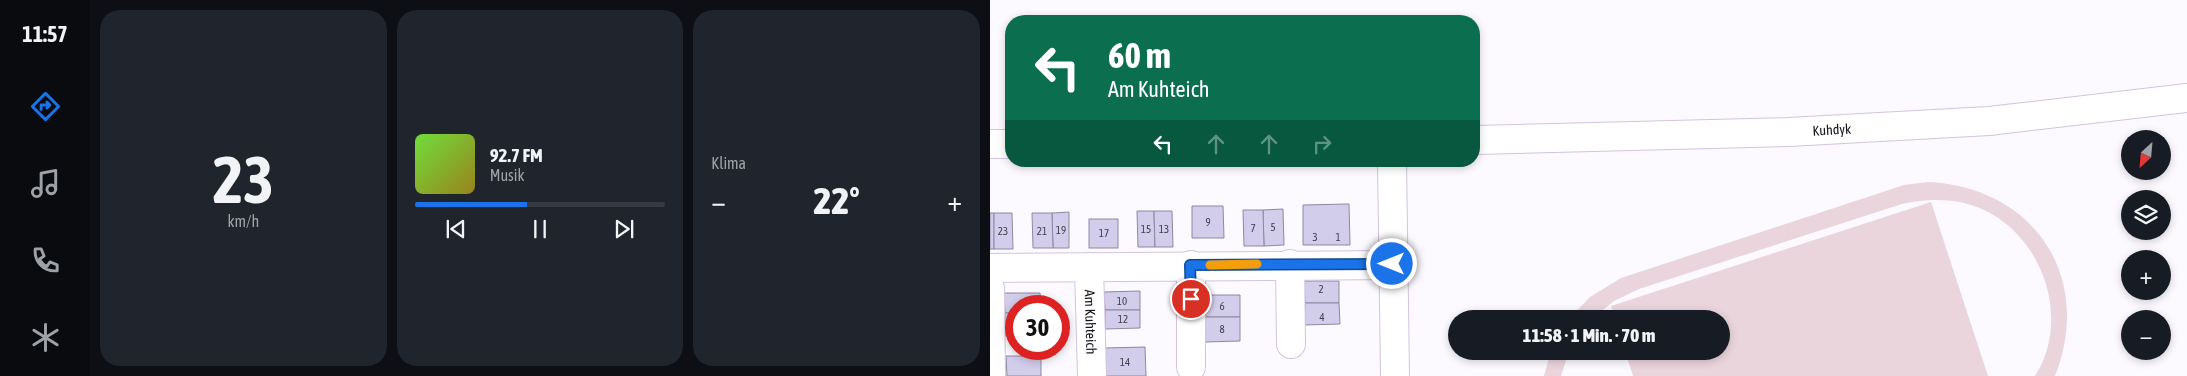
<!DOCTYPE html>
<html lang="de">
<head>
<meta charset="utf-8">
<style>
	:root { --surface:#171b24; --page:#20242c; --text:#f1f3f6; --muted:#9ea1a6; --line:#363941; --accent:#1a73e8 }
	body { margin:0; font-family:"Asap Condensed",sans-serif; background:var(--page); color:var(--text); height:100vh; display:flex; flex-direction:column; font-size:19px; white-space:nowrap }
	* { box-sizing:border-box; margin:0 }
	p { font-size:16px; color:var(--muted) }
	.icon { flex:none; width:28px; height:28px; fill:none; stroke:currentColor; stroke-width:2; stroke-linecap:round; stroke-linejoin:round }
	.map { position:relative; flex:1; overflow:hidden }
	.side { display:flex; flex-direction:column; gap:10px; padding:10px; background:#0d0f14; width:900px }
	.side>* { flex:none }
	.top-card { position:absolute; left:15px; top:15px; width:475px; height:152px; border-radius:20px; box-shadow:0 2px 8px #0003; background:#0b6e4f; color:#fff; overflow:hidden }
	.needle { width:32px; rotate:206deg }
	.tools { position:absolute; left:1131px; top:130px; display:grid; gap:10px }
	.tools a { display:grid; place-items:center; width:50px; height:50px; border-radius:50%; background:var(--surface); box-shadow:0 2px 8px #0003; font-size:25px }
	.speed { position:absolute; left:15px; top:295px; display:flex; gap:10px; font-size:25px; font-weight:700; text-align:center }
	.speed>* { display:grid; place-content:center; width:65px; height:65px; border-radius:50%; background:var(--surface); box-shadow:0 2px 8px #0003; line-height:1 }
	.speed .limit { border:8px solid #d22; background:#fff; color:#111 }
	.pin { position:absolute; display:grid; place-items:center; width:42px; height:42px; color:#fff; margin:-21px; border:2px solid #fff; border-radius:50%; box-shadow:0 1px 5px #0007 }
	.me { position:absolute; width:55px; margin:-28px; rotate:270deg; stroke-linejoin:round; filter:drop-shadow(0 0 4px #0008) }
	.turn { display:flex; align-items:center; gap:18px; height:105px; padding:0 20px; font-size:22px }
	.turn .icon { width:65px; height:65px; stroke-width:2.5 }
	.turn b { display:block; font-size:35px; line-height:42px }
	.lanes { display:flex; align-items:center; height:48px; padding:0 20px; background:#0003; justify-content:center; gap:25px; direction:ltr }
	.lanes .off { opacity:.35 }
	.big { font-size:38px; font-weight:800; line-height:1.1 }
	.side .tile { flex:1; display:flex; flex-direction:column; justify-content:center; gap:8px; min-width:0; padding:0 18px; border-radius:20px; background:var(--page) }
	.side .dial { align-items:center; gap:0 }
	.dial b { font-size:65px; line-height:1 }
	.song { display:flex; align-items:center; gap:15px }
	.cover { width:60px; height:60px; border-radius:8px; background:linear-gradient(135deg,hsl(100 70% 55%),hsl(50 70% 35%)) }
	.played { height:5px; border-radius:2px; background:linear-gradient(90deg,var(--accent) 45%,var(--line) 45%) }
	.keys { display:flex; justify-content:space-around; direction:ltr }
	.heat { display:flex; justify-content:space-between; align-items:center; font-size:28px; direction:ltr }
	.side .tiles { flex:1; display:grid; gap:10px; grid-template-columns:repeat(3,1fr) }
	.trip { position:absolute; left:458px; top:310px; width:282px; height:50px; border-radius:25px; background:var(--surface); box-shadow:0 2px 8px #0003; font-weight:800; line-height:50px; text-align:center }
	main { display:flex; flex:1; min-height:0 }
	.tabs { display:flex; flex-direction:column; width:90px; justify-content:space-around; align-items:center; background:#090b0e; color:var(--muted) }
	.tabs .icon { width:35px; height:35px }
	.tabs .selected { color:var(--accent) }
	.tabs b { font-size:22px; color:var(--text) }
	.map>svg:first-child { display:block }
</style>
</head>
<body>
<main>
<nav class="tabs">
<b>11:57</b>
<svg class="icon selected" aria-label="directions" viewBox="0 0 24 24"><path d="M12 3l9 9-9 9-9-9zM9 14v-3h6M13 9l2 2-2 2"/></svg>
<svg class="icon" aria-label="music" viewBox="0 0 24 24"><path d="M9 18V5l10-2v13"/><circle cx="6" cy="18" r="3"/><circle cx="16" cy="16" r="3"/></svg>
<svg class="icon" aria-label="phone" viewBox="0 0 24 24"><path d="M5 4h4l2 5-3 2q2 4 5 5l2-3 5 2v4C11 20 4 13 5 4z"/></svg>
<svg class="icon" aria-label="climate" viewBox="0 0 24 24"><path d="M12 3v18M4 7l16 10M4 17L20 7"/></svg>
</nav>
<section class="side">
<div class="tiles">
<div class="tile dial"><b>23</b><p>km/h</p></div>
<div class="tile">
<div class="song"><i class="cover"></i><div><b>92.7 FM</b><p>Musik</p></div></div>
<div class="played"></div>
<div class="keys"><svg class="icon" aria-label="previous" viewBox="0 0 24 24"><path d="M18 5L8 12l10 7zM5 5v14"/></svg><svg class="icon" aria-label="pause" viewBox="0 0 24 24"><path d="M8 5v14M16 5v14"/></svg><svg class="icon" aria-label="next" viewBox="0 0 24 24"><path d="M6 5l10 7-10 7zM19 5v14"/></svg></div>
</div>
<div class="tile"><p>Klima</p>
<div class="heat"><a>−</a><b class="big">22°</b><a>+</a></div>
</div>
</div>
</section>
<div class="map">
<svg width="1197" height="376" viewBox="0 0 1197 376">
	<rect width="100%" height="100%" fill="#fcf9ff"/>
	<g fill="#ebd5dd">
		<path d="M 938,182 C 1044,187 1104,277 1065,376 L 1045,376 C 1081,320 1054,238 994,210 C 968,198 940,198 912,204 L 649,289 L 624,301 L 602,319 L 579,319 L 600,297 L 631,278 L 914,185 Z"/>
		<polygon points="941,202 998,376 643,376 635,351 731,351 731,319 625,319 621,306"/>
		<polygon points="561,351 579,351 571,376 554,376"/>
	</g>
	<g fill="#d1cdea" stroke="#8d89a3">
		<polygon points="359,204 360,245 313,245 313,205"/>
		<polygon points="202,206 233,206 234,238 202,238"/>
		<polygon points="293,209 294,245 274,246 273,210"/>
		<polygon points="253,210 273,210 274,246 254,246"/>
		<polygon points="147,211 164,211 165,247 148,247"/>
		<polygon points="164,211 182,211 183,247 165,247"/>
		<polygon points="79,212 79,248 63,248 62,213"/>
		<rect x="0" y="213" width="4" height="36"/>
		<polygon points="4,213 22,213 23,249 4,249"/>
		<polygon points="42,213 62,213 63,248 43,248"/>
		<rect x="99" y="219" width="29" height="29"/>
		<polygon points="314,281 349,281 349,303 315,303"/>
		<polygon points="150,291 150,310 115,310 114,292"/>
		<polygon points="14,293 50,293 51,306 26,306 26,313 15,313"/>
		<polygon points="214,295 250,295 250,317 215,317"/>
		<polygon points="315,303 349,303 350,324 314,325"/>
		<polygon points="115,310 150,310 150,328 115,329"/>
		<rect x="15" y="313" width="11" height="23"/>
		<polygon points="215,317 250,317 250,341 215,342"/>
		<polygon points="155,347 156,376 115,376 115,348"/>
		<polygon points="16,356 51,356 51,376 17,376"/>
	</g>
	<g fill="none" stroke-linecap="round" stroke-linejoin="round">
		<defs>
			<g id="minor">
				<polyline points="402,161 405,376"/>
				<polyline points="300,264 301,344"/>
				<polyline points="201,265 201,367"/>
				<path id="s1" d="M 99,267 L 102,376"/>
				<polyline points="0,268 402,265"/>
				<polyline points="0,288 1,376"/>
			</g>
			<g id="major">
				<path id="s2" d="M 484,140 L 799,132 L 999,121 L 1197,98"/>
				<polyline points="0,144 21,144"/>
			</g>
		</defs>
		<use href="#minor" stroke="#d3c4dd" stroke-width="30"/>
		<use href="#major" stroke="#d3c4dd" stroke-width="30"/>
		<use href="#minor" stroke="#fff" stroke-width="28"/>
		<use href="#major" stroke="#fff" stroke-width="28"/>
	</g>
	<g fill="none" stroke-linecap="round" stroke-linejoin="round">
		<defs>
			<polyline id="route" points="201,299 200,265 402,264"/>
		</defs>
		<use href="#route" stroke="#114b97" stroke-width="12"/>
		<use href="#route" stroke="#1a73e8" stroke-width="9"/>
		<polyline stroke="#f59e0b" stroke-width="9" points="220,265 267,264"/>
	</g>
	<g text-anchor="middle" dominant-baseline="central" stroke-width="4" stroke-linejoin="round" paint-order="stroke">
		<g font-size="11" fill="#45404e">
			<text x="218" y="222">9</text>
			<text x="283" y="227">5</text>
			<text x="263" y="228">7</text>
			<text x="156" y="229">15</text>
			<text x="174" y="229">13</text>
			<text x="71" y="230">19</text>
			<text x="13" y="231">23</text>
			<text x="52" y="231">21</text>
			<text x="114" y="233">17</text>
			<text x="325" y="237">3</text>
			<text x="348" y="237">1</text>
			<text x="331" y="289">2</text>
			<text x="132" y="301">10</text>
			<text x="232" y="306">6</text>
			<text x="332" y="317">4</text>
			<text x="133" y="319">12</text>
			<text x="232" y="329">8</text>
			<text x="135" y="362">14</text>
		</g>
		<g font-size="14" fill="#16111a" stroke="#fcf9ff">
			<text stroke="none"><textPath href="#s2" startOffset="358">Kuhdyk</textPath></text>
			<text stroke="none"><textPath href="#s1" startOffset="55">Am Kuhteich</textPath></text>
		</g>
	</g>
</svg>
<div class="tools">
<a><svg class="needle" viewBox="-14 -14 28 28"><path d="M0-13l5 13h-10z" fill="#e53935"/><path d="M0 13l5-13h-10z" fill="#9ea1a6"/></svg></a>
<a><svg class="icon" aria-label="layers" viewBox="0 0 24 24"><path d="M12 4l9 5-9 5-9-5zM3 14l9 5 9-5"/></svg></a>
<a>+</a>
<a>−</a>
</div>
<div class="speed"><div class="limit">30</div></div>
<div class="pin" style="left:201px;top:299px;background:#d93025"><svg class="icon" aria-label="arrive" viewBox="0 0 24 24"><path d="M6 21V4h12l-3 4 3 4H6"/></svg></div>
<svg class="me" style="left:402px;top:264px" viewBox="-20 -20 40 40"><circle r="17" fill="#1a73e8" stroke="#fff" stroke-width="3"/><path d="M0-11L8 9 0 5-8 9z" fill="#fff"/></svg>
<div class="trip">11:58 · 1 Min. · 70 m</div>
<div class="top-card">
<div class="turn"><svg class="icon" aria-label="left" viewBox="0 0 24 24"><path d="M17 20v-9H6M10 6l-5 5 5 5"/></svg><div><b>60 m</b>Am Kuhteich</div></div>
<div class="lanes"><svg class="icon" aria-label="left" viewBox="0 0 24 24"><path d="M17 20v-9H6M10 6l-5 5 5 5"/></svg><svg class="icon off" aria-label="ahead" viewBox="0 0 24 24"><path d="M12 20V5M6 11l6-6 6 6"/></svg><svg class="icon off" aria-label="ahead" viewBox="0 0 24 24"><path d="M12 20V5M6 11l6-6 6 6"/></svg><svg class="icon off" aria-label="right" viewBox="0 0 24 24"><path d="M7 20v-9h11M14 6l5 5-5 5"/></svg></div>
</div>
</div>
</main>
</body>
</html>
